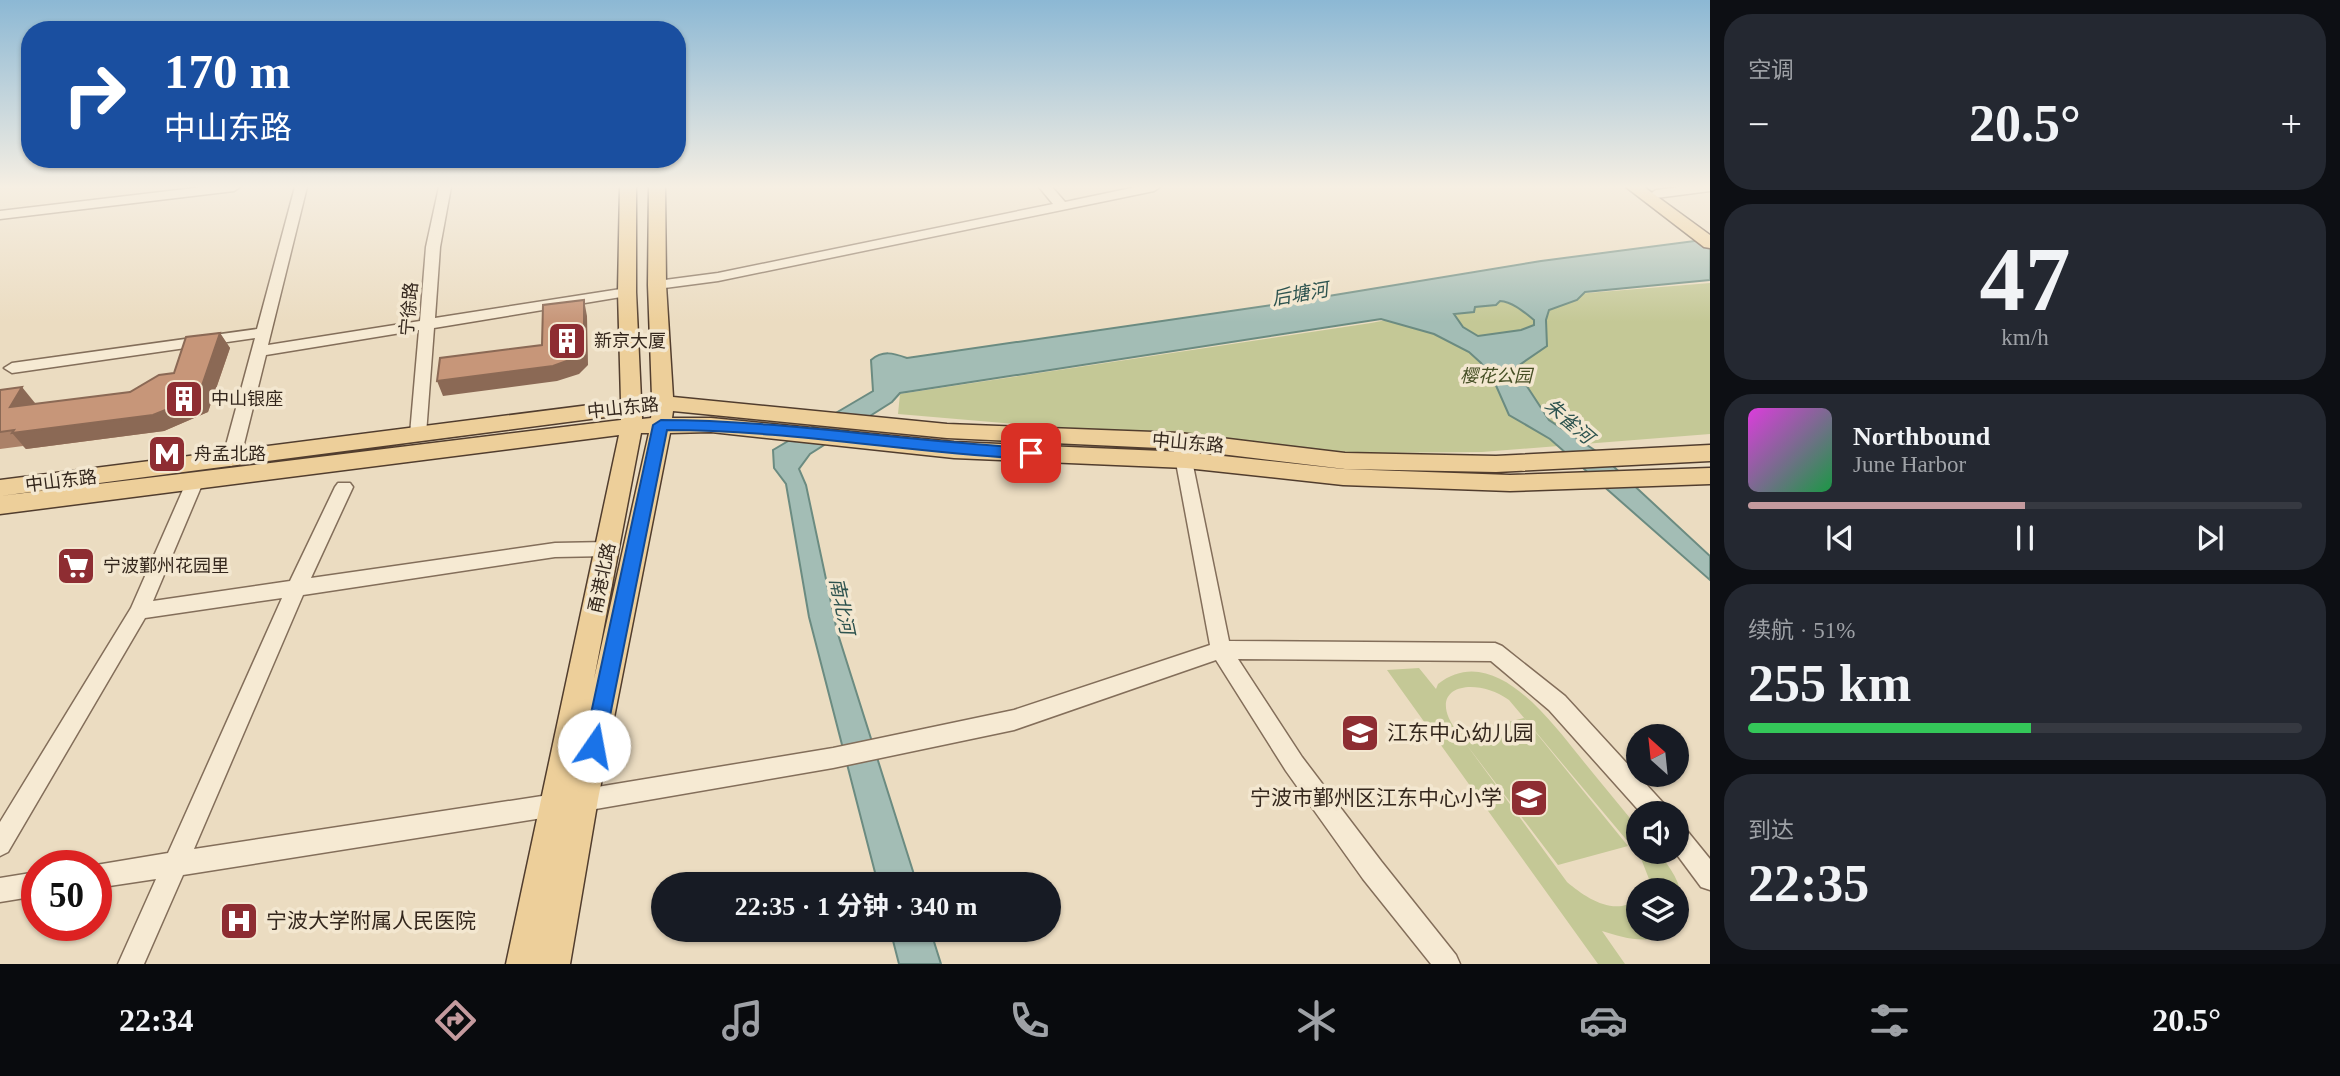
<!DOCTYPE html>
<html lang="zh">
<head>
<meta charset="utf-8">
<style>
	:root { --surface:#171b24; --page:#242831; --text:#f1f3f6; --muted:#9ea1a6; --line:#363941; --accent:#c49a9e }
	body { margin:0; font-family:"Times New Roman","Noto Sans SC",serif; background:var(--page); color:var(--text); height:100vh; display:flex; flex-direction:column; font-size:26px; white-space:nowrap }
	* { box-sizing:border-box; margin:0 }
	p { font-size:23px; color:var(--muted) }
	.icon { flex:none; width:38px; height:38px; fill:none; stroke:currentColor; stroke-width:2; stroke-linecap:round; stroke-linejoin:round }
	.map { position:relative; flex:1; overflow:hidden }
	.sheet { display:flex; flex-direction:column; gap:14px; padding:14px; background:#0d0f14; width:630px }
	.sheet>* { flex:none }
	.hud { position:absolute; left:21px; top:21px; width:665px; height:147px; border-radius:28px; box-shadow:0 2px 5px #0004; background:#1a4fa0; color:#fff; overflow:hidden }
	.needle { width:46px; rotate:333deg }
	.buttons { position:absolute; left:1626px; top:724px; display:grid; gap:14px }
	.buttons a { display:grid; place-items:center; width:63px; height:63px; border-radius:50%; background:var(--surface); box-shadow:0 2px 5px #0004; font-size:35px }
	.speed { position:absolute; left:21px; top:850px; display:flex; gap:14px; font-size:35px; font-weight:700; text-align:center }
	.speed>* { display:grid; place-content:center; width:91px; height:91px; border-radius:50%; background:var(--surface); box-shadow:0 2px 5px #0004; line-height:1 }
	.speed .limit { border:10px solid #d22; background:#fff; color:#111 }
	.pin { position:absolute; display:grid; place-items:center; width:60px; height:60px; color:#fff; margin:-30px; border-radius:14px; box-shadow:0 4px 10px #0006 }
	.me { position:absolute; width:77px; margin:-38px; rotate:12deg; stroke-linejoin:round; filter:drop-shadow(0 0 5px #0008) }
	.turn { display:flex; align-items:center; gap:24px; height:147px; padding:0 28px; font-size:32px }
	.turn .icon { width:91px; height:91px; stroke-width:2.5 }
	.turn b { display:block; font-size:49px; line-height:60px }
	.big { font-size:52px; font-weight:700; line-height:1.1 }
	.sheet .tile { flex:1; display:flex; flex-direction:column; justify-content:center; gap:10px; min-width:0; padding:0 24px; border-radius:28px; background:var(--page) }
	.sheet .dial { align-items:center; gap:0 }
	.dial b { font-size:91px; line-height:1 }
	.song { display:flex; align-items:center; gap:21px }
	.cover { width:84px; height:84px; border-radius:10px; background:linear-gradient(135deg,hsl(300 70% 55%),hsl(140 70% 35%)) }
	.played { height:7px; border-radius:4px; background:linear-gradient(90deg,var(--accent) 50%,var(--line) 50%) }
	.keys { display:flex; justify-content:space-around; direction:ltr }
	.heat { display:flex; justify-content:space-between; align-items:center; font-size:38px; direction:ltr }
	.charge { height:10px; border-radius:5px; background:linear-gradient(90deg,#34c759 51%,var(--line) 0) }
	.trip { position:absolute; left:651px; top:872px; width:410px; height:70px; border-radius:35px; background:var(--surface); box-shadow:0 2px 5px #0004; font-weight:700; line-height:70px; text-align:center }
	.tabs { display:flex; height:112px; justify-content:space-around; align-items:center; background:#090b0e; color:var(--muted) }
	.tabs .icon { width:49px; height:49px }
	.tabs .on { color:var(--accent) }
	.tabs b { font-size:32px; color:var(--text) }
	main { display:flex; flex:1; min-height:0 }
	.map>svg:first-child { display:block }
</style>
</head>
<body>
<main>
<div class="map">
<svg width="1710" height="964" viewBox="0 0 1710 964">
	<rect width="100%" height="100%" fill="#ebdcc1"/>
	<g fill="#c4c896">
		<polygon points="1710,283 1710,434 1482,452 1359,453 898,414 900,394 1371,323 1478,302"/>
		<path d="M 1419,668 L 1436,689 L 1438,684 C 1493,641 1550,720 1580,757 C 1599,781 1619,804 1638,828 L 1638,852 L 1658,852 C 1674,872 1690,895 1677,921 L 1676,891 L 1646,891 L 1649,879 L 1640,856 L 1509,700 C 1474,675 1421,686 1459,734 L 1524,718 L 1628,846 L 1558,865 L 1466,744 L 1567,882 C 1586,898 1614,917 1638,899 L 1638,929 L 1672,929 C 1652,947 1625,938 1602,931 L 1625,964 L 1598,964 L 1387,670 Z"/>
	</g>
	<g fill="#a3bdb5" stroke="#6b8b81" stroke-width="2" fill-rule="evenodd">
		<path d="M 1710,239 L 1710,280 L 1585,292 L 1577,300 L 1549,310 L 1546,320 L 1547,346 L 1515,368 L 1549,420 L 1599,453 L 1710,556 L 1710,580 L 1550,439 L 1509,415 L 1494,381 L 1481,363 L 1469,352 L 1434,334 L 1381,319 L 900,393 L 892,402 L 810,454 L 799,469 L 806,485 L 837,631 L 917,884 L 878,884 L 809,617 L 786,484 L 774,468 L 773,450 L 873,391 L 871,360 C 883,350 893,353 907,358 L 1292,302 L 1541,261 ZM 1500,301 C 1513,302 1524,312 1534,320 L 1534,325 L 1521,330 L 1478,336 L 1463,327 L 1454,314 L 1474,312 L 1475,307 L 1496,305 Z"/>
		<polygon points="890,929 930,929 941,964 899,964"/>
	</g>
	<g fill="none" stroke-linecap="round" stroke-linejoin="round">
		<defs>
			<g id="minor">
				<polygon points="203,187 240,187 234,191 0,219 0,211"/>
				<polygon points="295,187 307,187 268,345 420,321 426,247 439,187 451,187 440,247 435,318 627,288 634,292 627,296 434,328 426,434 418,440 410,434 419,330 266,355 240,460 231,466 222,460 255,338 12,373 4,368 12,363 257,329"/>
				<polygon points="1039,187 1052,187 1065,202 1136,187 1160,187 1154,191 718,281 657,289 650,285 657,281 718,273 1053,204"/>
				<polygon points="1681,187 1710,187 1710,191 1656,198 1650,194 1656,190"/>
				<polygon points="1180,435 1188,441 1229,641 1495,643 1502,646 1565,696 1666,806 1670,814 1642,814 1549,710 1491,661 1238,659 1302,757 1381,861 1456,955 1460,964 1431,964 1363,879 1286,771 1216,660 1014,730 833,768 555,816 183,875 144,964 118,964 156,879 96,888 96,866 90,866 168,853 282,598 145,618 8,852 0,856 0,822 131,608 189,476 201,476 204,480 153,601 290,581 335,487 338,483 350,483 353,487 311,578 555,543 608,542 615,544 617,549 615,554 608,556 555,557 303,595 194,849 555,794 833,748 1014,710 1210,645 1172,441"/>
				<polygon points="1676,824 1684,827 1710,859 1710,890 1701,887 1675,852"/>
				<polygon points="37,872 37,896 0,902 0,878"/>
			</g>
			<g id="major">
				<path d="M 620,187 L 636,187 L 636,292 L 641,399 L 652,397 L 648,285 L 649,187 L 665,187 L 666,285 L 673,397 L 947,424 L 1180,433 L 1345,453 L 1496,456 L 1710,445 L 1710,461 L 1496,472 L 1345,469 L 1180,449 L 947,438 L 673,411 L 672,418 L 711,418 L 954,442 L 1186,452 L 1343,469 L 1510,475 L 1710,468 L 1710,484 L 1510,491 L 1343,485 L 1186,468 L 954,458 L 711,432 L 670,433 L 598,799 L 570,964 L 506,964 L 619,435 L 0,514 L 0,496 L 621,420 L 621,415 L 0,496 L 0,480 L 621,401 L 618,292 ZM 652,411 L 651,418 L 642,419 L 642,413 ZM 641,433 L 649,433 L 594,679 Z"/>
				<polygon points="1626,187 1644,187 1710,235 1710,248 1704,247"/>
			</g>
		</defs>
		<use href="#minor" stroke="#836e5a" stroke-width="3"/>
		<use href="#major" stroke="#513d2e" stroke-width="3"/>
		<use href="#minor" fill="#f6ead3" fill-rule="evenodd"/>
		<use href="#major" fill="#edcf9a" fill-rule="evenodd"/>
	</g>
	<polygon fill="#ab8168" points="220,333 230,348 208,412 164,431 26,449 23,446 0,449 0,390 35,403 34,404 130,392 174,373"/>
	<g fill="#8b6955">
		<polygon points="584,300 587,316 588,365 579,374 557,381 443,396 437,381 553,366"/>
		<polygon points="220,333 230,348 208,412 164,431 26,449 12,433 153,415"/>
		<polygon points="22,387 35,403 23,423 10,407"/>
	</g>
	<g fill="#c79679" stroke="#8b6955" stroke-width="2">
		<polygon points="584,300 584,349 575,358 553,366 437,381 440,358 542,345 543,305"/>
		<polygon points="220,333 198,397 153,415 12,433 14,430 0,432 0,390 22,387 10,407 130,392 159,375 174,373 186,337"/>
	</g>
	<linearGradient id="sky" x2="0" y2="1"><stop stop-color="#8cb8d4"/><stop offset="0.58" stop-color="#f6efe3"/><stop offset="1" stop-color="#f6efe3" stop-opacity="0"/></linearGradient>
	<rect width="1710" height="322" fill="url(#sky)"/>
	<path fill="#1a73e8" stroke="#114b97" stroke-width="2" d="M 661,420 C 784,420 908,442 1031,448 L 1039,453 L 1031,459 C 910,453 789,430 667,430 L 604,746 L 601,752 L 594,755 L 587,752 L 584,746 L 653,425 Z"/>
	<defs>
		<symbol id="building-square" viewBox="-11 -11 22 22"><rect x="-9" y="-9" width="18" height="18" rx="4" fill="#8e2d32" stroke="#f3e7d0"/><path d="M-4-6H4V6H1V3H-1V6H-4ZM-2.5-4.3h1.7v1.8h-1.7ZM.8-4.3h1.7v1.8H.8ZM-2.5-1h1.7V.8h-1.7ZM.8-1h1.7V.8H.8Z" fill="#fff"/></symbol>
		<symbol id="metro-square" viewBox="-11 -11 22 22"><rect x="-9" y="-9" width="18" height="18" rx="4" fill="#8e2d32" stroke="#f3e7d0"/><path d="M-5.5 5V-5H-3L0 0L3-5H5.5V5H3V-.5L0 4L-3-.5V5Z" fill="#fff"/></symbol>
		<symbol id="supermarket-square" viewBox="-11 -11 22 22"><rect x="-9" y="-9" width="18" height="18" rx="4" fill="#8e2d32" stroke="#f3e7d0"/><path d="M-6-5.5h2.5l.6 2H6L4.5 2H-2.5L-4.4-4H-6ZM-1.5 3.2a1.3 1.3 0 1 0 .1 0ZM3 3.2a1.3 1.3 0 1 0 .1 0Z" fill="#fff"/></symbol>
		<symbol id="school-square" viewBox="-11 -11 22 22"><rect x="-9" y="-9" width="18" height="18" rx="4" fill="#8e2d32" stroke="#f3e7d0"/><path d="M0-5L7-2L0 1L-7-2ZM-4 1L0 2.5L4 1V4Q0 6-4 4Z" fill="#fff"/></symbol>
		<symbol id="hospital-square" viewBox="-11 -11 22 22"><rect x="-9" y="-9" width="18" height="18" rx="4" fill="#8e2d32" stroke="#f3e7d0"/><path d="M-5-5h3v3.5h4V-5h3V5h-3V1.5h-4V5h-3Z" fill="#fff"/></symbol>
	</defs>
	<g fill-rule="evenodd">
		<use href="#building-square" x="545" y="319" width="44" height="44"/>
		<use href="#building-square" x="162" y="377" width="44" height="44"/>
		<use href="#metro-square" x="145" y="432" width="44" height="44"/>
		<use href="#supermarket-square" x="54" y="544" width="44" height="44"/>
		<use href="#school-square" x="1338" y="711" width="44" height="44"/>
		<use href="#school-square" x="1507" y="776" width="44" height="44"/>
		<use href="#hospital-square" x="217" y="899" width="44" height="44"/>
	</g>
	<g text-anchor="middle" dominant-baseline="central" stroke-width="7" stroke-linejoin="round" paint-order="stroke">
		<g font-size="18" fill="#34271d" stroke="#f3e7d0">
			<text transform="translate(409 309) rotate(-85)">宁徐路</text>
			<text transform="translate(623 408) rotate(-6)">中山东路</text>
			<text transform="translate(1188 443) rotate(5)">中山东路</text>
			<text transform="translate(61 481) rotate(-7)">中山东路</text>
			<text transform="translate(602 578) rotate(-78)">甬港北路</text>
		</g>
		<g font-size="18" fill="#34271d" stroke="#f3e7d0" text-anchor="start">
			<text x="594" y="341">新京大厦</text>
			<text x="211" y="399">中山银座</text>
			<text x="194" y="454">舟孟北路</text>
			<text x="103" y="566">宁波鄞州花园里</text>
		</g>
		<g font-size="18" font-style="italic" fill="#464f25" stroke="#f3e7d0">
			<text x="1496" y="376">樱花公园</text>
		</g>
		<g font-size="19" font-style="italic" fill="#2d534f" stroke="#f3e7d0">
			<text transform="translate(1300 294) rotate(-10)">后塘河</text>
			<text transform="translate(1569 421) rotate(41)">朱雀河</text>
			<text transform="translate(842 606) rotate(78)">南北河</text>
		</g>
		<g font-size="21" fill="#34271d" stroke="#f3e7d0" text-anchor="start">
			<text x="1387" y="733">江东中心幼儿园</text>
			<text x="1502" y="798" text-anchor="end">宁波市鄞州区江东中心小学</text>
			<text x="266" y="921">宁波大学附属人民医院</text>
		</g>
	</g>
</svg>
<div class="buttons">
<a><svg class="needle" viewBox="-14 -14 28 28"><path d="M0-13l5 13h-10z" fill="#e53935"/><path d="M0 13l5-13h-10z" fill="#9ea1a6"/></svg></a>
<a><svg class="icon" aria-label="sound" viewBox="0 0 24 24"><path d="M4 9h4l5-4v14l-5-4H4zM17 9q2 3 0 6"/></svg></a>
<a><svg class="icon" aria-label="layers" viewBox="0 0 24 24"><path d="M12 4l9 5-9 5-9-5zM3 14l9 5 9-5"/></svg></a>
</div>
<div class="speed"><div class="limit">50</div></div>
<div class="pin" style="left:1031px;top:453px;background:#d93025"><svg class="icon" aria-label="arrive" viewBox="0 0 24 24"><path d="M6 21V4h12l-3 4 3 4H6"/></svg></div>
<svg class="me" style="left:594px;top:746px" viewBox="-20 -20 40 40"><circle r="19" fill="#fff"/><path d="M0-13L10 11 0 6-10 11z" fill="#1a73e8"/></svg>
<div class="trip">22:35 · 1 分钟 · 340 m</div>
<div class="hud">
<div class="turn"><svg class="icon" aria-label="right" viewBox="0 0 24 24"><path d="M7 20v-9h11M14 6l5 5-5 5"/></svg><div><b>170 m</b>中山东路</div></div>
</div>
</div>
<section class="sheet">
<div class="tile"><p>空调</p>
<div class="heat"><a>−</a><b class="big">20.5°</b><a>+</a></div>
</div>
<div class="tile dial"><b>47</b><p>km/h</p></div>
<div class="tile">
<div class="song"><i class="cover"></i><div><b>Northbound</b><p>June Harbor</p></div></div>
<div class="played"></div>
<div class="keys"><svg class="icon" aria-label="previous" viewBox="0 0 24 24"><path d="M18 5L8 12l10 7zM5 5v14"/></svg><svg class="icon" aria-label="pause" viewBox="0 0 24 24"><path d="M8 5v14M16 5v14"/></svg><svg class="icon" aria-label="next" viewBox="0 0 24 24"><path d="M6 5l10 7-10 7zM19 5v14"/></svg></div>
</div>
<div class="tile"><p>续航 · 51%</p><b class="big">255 km</b><div class="charge"></div></div>
<div class="tile"><p>到达</p><b class="big">22:35</b></div>
</section>
</main>
<nav class="tabs">
<b>22:34</b>
<svg class="icon on" aria-label="directions" viewBox="0 0 24 24"><path d="M12 3l9 9-9 9-9-9zM9 14v-3h6M13 9l2 2-2 2"/></svg>
<svg class="icon" aria-label="music" viewBox="0 0 24 24"><path d="M9 18V5l10-2v13"/><circle cx="6" cy="18" r="3"/><circle cx="16" cy="16" r="3"/></svg>
<svg class="icon" aria-label="phone" viewBox="0 0 24 24"><path d="M5 4h4l2 5-3 2q2 4 5 5l2-3 5 2v4C11 20 4 13 5 4z"/></svg>
<svg class="icon" aria-label="climate" viewBox="0 0 24 24"><path d="M12 3v18M4 7l16 10M4 17L20 7"/></svg>
<svg class="icon" aria-label="car" viewBox="0 0 24 24"><path d="M5 17H2v-5l4-1 3-4h7l3 4 3 1v5h-3M9 17h6M6 11h13"/><circle cx="7" cy="17" r="2"/><circle cx="17" cy="17" r="2"/></svg>
<svg class="icon" aria-label="filters" viewBox="0 0 24 24"><path d="M4 7h16M4 17h16"/><circle cx="9" cy="7" r="2"/><circle cx="15" cy="17" r="2"/></svg>
<b>20.5°</b>
</nav>
</body>
</html>
